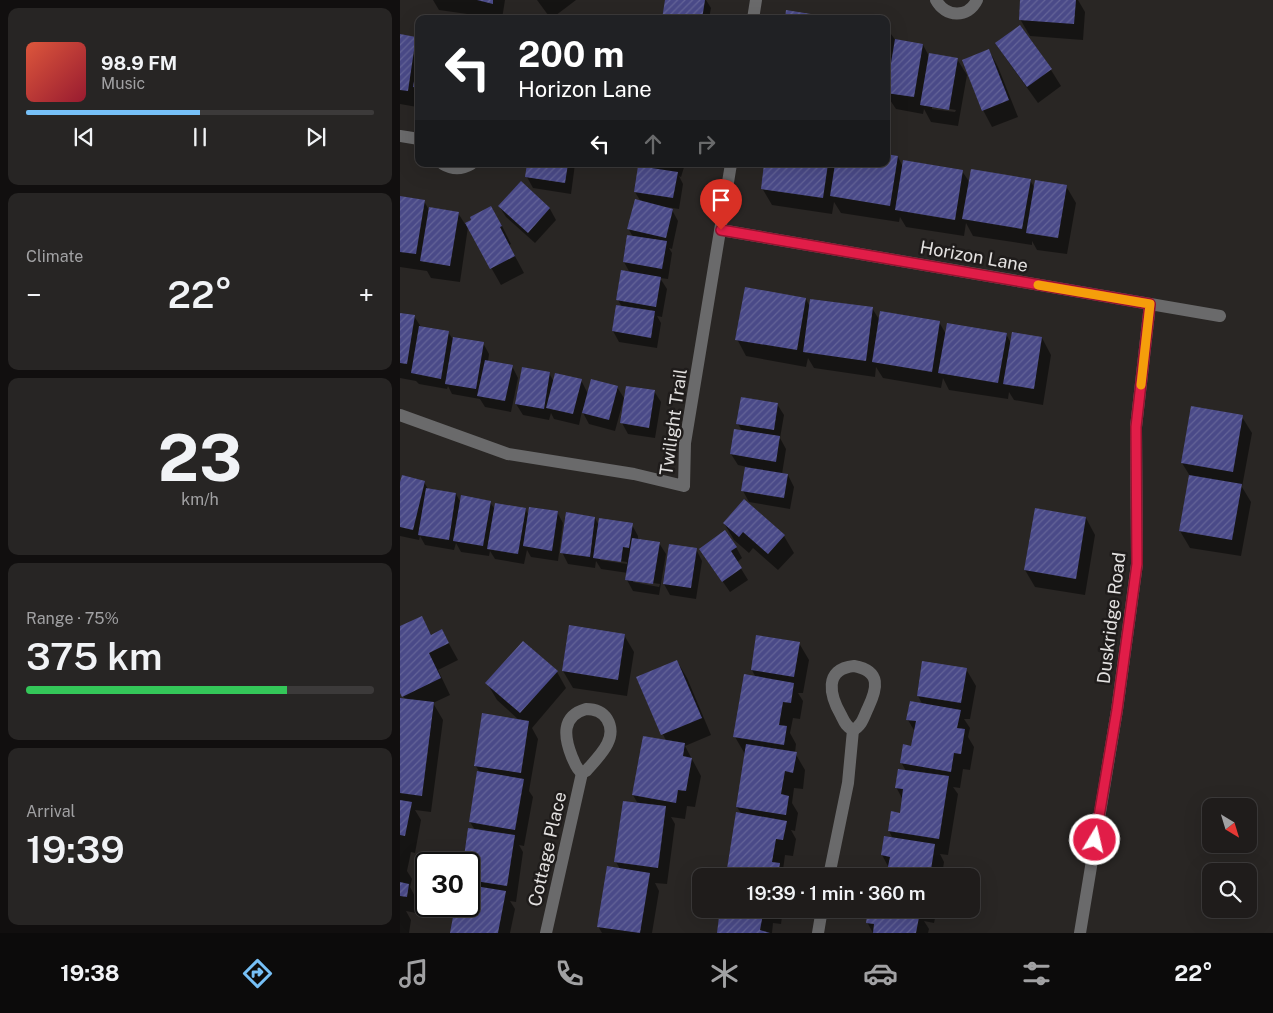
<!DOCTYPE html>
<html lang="en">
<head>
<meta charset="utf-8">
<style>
	:root { --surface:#1f1c1b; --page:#272524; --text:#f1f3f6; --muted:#a1a1a3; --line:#3c3a3a; --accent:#76c0f7 }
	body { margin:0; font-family:"Public Sans",sans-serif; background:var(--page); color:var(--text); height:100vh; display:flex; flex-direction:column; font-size:19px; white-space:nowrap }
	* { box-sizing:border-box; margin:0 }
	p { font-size:16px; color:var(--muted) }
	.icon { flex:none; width:28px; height:28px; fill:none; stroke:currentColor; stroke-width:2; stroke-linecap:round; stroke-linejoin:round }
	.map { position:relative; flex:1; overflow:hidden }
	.drawer { display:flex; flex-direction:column; gap:8px; padding:8px; background:#110f0f; width:400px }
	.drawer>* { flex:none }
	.hud { position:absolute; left:15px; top:15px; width:475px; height:152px; border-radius:10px; box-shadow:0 5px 20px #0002,0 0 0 1px var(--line); background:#202124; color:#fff; overflow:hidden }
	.needle { width:32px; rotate:142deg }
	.tools { position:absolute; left:802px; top:798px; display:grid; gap:10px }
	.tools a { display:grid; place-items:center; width:55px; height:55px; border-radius:10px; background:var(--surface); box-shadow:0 5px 20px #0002,0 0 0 1px var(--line); font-size:25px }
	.speed { position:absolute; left:15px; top:852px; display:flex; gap:10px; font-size:25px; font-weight:700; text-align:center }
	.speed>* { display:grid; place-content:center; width:65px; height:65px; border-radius:50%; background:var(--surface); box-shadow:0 5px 20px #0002,0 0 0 1px var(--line); line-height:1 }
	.speed .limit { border:2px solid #111; border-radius:8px; background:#fff; color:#111 }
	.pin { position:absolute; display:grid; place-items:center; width:42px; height:42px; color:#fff; margin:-51px -21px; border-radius:50% 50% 50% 0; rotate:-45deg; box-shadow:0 0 5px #0007 }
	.pin .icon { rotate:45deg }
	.me { position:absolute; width:55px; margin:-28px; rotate:9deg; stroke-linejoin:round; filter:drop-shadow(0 0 4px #0008) }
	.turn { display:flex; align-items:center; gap:18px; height:105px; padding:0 20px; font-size:22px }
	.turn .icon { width:65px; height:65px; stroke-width:2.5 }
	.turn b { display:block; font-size:35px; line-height:42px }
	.lanes { display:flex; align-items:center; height:48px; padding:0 20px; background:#0003; justify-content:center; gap:25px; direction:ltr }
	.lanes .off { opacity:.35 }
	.big { font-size:38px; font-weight:600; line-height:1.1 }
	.drawer .widget { flex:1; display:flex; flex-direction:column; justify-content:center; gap:8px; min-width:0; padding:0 18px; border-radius:10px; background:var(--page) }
	.drawer .dial { align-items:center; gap:0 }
	.dial b { font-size:65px; line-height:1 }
	.song { display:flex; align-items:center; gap:15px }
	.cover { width:60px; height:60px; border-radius:8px; background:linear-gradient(135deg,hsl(10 70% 55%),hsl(350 70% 35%)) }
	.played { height:5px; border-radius:2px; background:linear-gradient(90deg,var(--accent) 50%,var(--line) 50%) }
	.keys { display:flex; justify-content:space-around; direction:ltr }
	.heat { display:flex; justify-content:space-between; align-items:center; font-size:28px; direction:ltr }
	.charge { height:8px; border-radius:4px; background:linear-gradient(90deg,#34c759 75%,var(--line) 0) }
	.trip { position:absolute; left:292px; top:868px; width:288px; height:50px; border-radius:10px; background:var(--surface); box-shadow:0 5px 20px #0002,0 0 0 1px var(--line); font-weight:600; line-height:50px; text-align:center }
	.dock { display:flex; height:80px; justify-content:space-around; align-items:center; background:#0c0b0b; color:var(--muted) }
	.dock .icon { width:35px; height:35px }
	.dock .current { color:var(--accent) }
	.dock b { font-size:22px; color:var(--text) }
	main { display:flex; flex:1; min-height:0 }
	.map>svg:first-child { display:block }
</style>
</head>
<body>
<main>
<section class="drawer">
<div class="widget">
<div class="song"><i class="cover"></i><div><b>98.9 FM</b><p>Music</p></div></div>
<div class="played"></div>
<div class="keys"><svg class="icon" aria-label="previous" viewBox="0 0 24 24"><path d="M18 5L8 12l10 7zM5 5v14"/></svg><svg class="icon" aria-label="pause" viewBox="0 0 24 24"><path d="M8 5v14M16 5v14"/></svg><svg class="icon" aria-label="next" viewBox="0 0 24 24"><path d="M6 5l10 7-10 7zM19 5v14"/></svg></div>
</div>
<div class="widget"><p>Climate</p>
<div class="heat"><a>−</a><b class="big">22°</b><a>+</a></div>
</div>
<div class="widget dial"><b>23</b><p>km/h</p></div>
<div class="widget"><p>Range · 75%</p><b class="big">375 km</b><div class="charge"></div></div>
<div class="widget"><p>Arrival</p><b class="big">19:39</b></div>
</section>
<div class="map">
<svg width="873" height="933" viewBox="0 0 873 933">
	<defs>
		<pattern id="building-hatch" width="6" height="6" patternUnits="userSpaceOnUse" patternTransform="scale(1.25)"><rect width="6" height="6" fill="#4a4a88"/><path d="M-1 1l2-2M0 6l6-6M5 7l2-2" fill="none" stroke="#646498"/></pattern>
	</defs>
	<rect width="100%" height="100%" fill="#292624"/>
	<g fill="#0007" fill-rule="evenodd">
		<polygon points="33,0 105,0 102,19 39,10"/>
		<polygon points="137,0 176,0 151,19"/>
		<polygon points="266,0 306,0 311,8 309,19 264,19"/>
		<polygon points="622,0 678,0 685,12 683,40 630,36 620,19"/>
		<path d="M 486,27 L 496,41 L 523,45 L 530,58 L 557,59 L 567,75 L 558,126 L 531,122 L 524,109 L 523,114 L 496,109 L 486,94 ZM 532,106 L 556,110 L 555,112 L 532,109 Z"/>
		<polygon points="620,27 651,70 661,86 638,103 607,60 597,44"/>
		<polygon points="0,35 16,38 19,43 19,95 17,107 0,104"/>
		<polygon points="589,50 598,67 618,117 592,127 583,110"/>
		<polygon points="498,157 503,167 562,171 570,183 630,180 635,189 666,186 676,203 667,254 637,250 632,241 632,245 573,236 566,223 564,236 506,227 500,217 499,222 441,213 434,202 432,214 372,205 362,188 366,164 486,164"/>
		<polygon points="128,164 175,164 171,194 133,188 127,177"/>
		<polygon points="235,164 285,164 281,177 279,176 283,184 279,209 266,207 266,209 272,210 278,221 272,249 269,248 272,253 268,279 260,278 267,289 262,317 257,316 261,323 257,348 219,342 213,331 222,307 218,300 230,273 224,262 233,237 228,228 241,202 235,192 240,166"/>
		<polygon points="121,183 150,209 156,220 135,243 106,217 99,206"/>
		<polygon points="0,197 24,201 30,212 58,213 65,224 73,220 101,224 111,244 109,245 124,273 101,285 68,227 60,282 31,278 27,271 0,267"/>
		<polygon points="406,299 410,307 472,308 480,321 539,322 546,334 606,334 611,343 642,338 651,355 643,405 614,400 609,392 608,399 549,390 543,378 541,388 483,378 476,367 475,377 414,368 408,358 406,367 346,356 337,339"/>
		<polygon points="0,314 14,316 21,327 48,332 52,338 83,343 89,354 88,362 112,366 118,378 111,412 85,407 80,399 52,394 48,386 47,389 19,384 16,381 0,378"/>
		<polygon points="149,373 154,382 181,380 188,394 217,387 224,398 215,431 189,424 182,411 179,425 154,419 151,413 149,420 123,415 116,404"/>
		<polygon points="254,391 261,402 255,438 228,434 222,423"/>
		<polygon points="377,404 384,415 380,438 386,449 382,474 388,475 394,487 390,509 349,502 343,491 347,467 338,465 331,454 342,431 338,424"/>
		<polygon points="842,417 852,433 842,487 851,502 841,556 790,548 780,531 790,476 782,463"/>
		<polygon points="24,482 28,489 56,494 61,503 90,502 95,510 125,509 129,516 157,512 163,523 158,561 131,557 127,550 124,564 95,559 90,551 89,556 61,552 56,543 54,550 25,545 20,536 19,540 0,536 0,487"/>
		<polygon points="344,500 384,536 394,553 378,570 353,548 349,553 334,540 324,523"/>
		<path d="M 195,518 L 199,526 L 232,525 L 238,536 L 238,540 L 259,543 L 266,554 L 259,595 L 233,591 L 227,580 L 228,573 L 201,569 L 196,561 L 195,568 L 168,564 L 162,552 ZM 200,558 L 227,562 L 227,564 L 200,560 ZM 233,580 L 260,584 L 259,587 L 233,582 Z"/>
		<polygon points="686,518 695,535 685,595 635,587 625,570"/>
		<polygon points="336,547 342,558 337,562 348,580 330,592 300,549"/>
		<polygon points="296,549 302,561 296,599 270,595 264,584"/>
		<polygon points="21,617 32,636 42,631 58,660 38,670 50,695 33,703 43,720 31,812 15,810 21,820 15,853 11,852 7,871 12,879 10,887 18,902 16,913 6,911 11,920 9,933 0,933 0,699 5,699 0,691 0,628"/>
		<polygon points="224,635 234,652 227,696 173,688 163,671"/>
		<polygon points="399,643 409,660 403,693 398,693 403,701 400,719 393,718 390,733 396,744 395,753 405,770 403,789 394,788 392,803 398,813 395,831 391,830 396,839 393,856 385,855 383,870 386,876 328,876 342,815 337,807 345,754 335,737 356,678 352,670"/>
		<polygon points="277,661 287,678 311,735 285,746 301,776 295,807 287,806 285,819 271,817 275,824 267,884 255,883 259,891 252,933 202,933 198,926 220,869 216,862 238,804 233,795 266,741 238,678"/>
		<polygon points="523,663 566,669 576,686 570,719 564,719 570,728 568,737 574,747 570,770 563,769 560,788 553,787 558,794 548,855 540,854 544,862 542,876 488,876 489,868 482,855 493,839 489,831 501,814 503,800 496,787 506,771 501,762 512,747 515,732 508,720 523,705 518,696"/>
		<polygon points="157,672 166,688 132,728 138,739 129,791 133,797 124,846 119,845 123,852 116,902 110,901 115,909 110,933 52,933 69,906 69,864 75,830 70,822 79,771 75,765 120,721 97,700 87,683"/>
		<polygon points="322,909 383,909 381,924 373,923 372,933 318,933"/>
		<polygon points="469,909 537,909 534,923 524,921 529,929 528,933 473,933 467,922"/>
	</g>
	<g fill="url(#building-hatch)">
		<polygon points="77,0 93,0 93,4"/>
		<polygon points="265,0 305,0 302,19 262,19"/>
		<polygon points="620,0 676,0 674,24 619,20"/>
		<polygon points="386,10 417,15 416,19 385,19"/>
		<polygon points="620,25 652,69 627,87 595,43"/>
		<polygon points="0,34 16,37 8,91 0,90"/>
		<polygon points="495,39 523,44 514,97 486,93"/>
		<polygon points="589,49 609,100 582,111 562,60"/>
		<polygon points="529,53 558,58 549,110 520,105"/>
		<polygon points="18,59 19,60 19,88 13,87"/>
		<polygon points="486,154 498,156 490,206 430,196 435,164 486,164"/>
		<polygon points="503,160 563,170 555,220 495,210"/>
		<polygon points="127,164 168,164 165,183 125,177"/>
		<polygon points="364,164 428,164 423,198 361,189"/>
		<polygon points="238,166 278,172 273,198 234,192"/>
		<polygon points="571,169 631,179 622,229 562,219"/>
		<polygon points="635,180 667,185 658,238 626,233"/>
		<polygon points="121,181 150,208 128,233 98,206"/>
		<polygon points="0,196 25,200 16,254 0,252"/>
		<polygon points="235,199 273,209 266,238 227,229"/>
		<polygon points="91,206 102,226 100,227 115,256 90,269 65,223 71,220 70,217"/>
		<polygon points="29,207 59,212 50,266 20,261"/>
		<polygon points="227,235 267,241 262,269 223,262"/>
		<polygon points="221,270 261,277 256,307 216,300"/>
		<polygon points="345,287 406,298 397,350 335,340"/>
		<polygon points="410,299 473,307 466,361 403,352"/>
		<polygon points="216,305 255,311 251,338 212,331"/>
		<polygon points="480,311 540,321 532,372 472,362"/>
		<polygon points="0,313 15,315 7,364 0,363"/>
		<polygon points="547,323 607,333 598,383 538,373"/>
		<polygon points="19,326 49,331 41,379 11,373"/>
		<polygon points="612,332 642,337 634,389 603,384"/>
		<polygon points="53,337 84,342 76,389 45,384"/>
		<polygon points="85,360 113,365 105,401 77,396"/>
		<polygon points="122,367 150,372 144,409 115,404"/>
		<polygon points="155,373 182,379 173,414 146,408"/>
		<polygon points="191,379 218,386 209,420 182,413"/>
		<polygon points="226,386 255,390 249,428 220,423"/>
		<polygon points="341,397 378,403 374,430 336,424"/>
		<polygon points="791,406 843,415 833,472 781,463"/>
		<polygon points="334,429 380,436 376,462 330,454"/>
		<polygon points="345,467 388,474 384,498 341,491"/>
		<polygon points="2,475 25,481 13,530 0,527 0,482"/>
		<polygon points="789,475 842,484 832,540 779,531"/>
		<polygon points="26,488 56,493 49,540 18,535"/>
		<polygon points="61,495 91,501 83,546 53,541"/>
		<polygon points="344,499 385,535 368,554 343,532 339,537 323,523"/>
		<polygon points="95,503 126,508 118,554 87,549"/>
		<polygon points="129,507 158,511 152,551 123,546"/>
		<polygon points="635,508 686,517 676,579 624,570"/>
		<polygon points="166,512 195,517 190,557 160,553"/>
		<polygon points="199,518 233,523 229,548 223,547 221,562 193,558"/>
		<polygon points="325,530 337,547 331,551 342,568 322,582 299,549"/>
		<polygon points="232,538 260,542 253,584 225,580"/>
		<polygon points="269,544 297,548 291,588 263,584"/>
		<polygon points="22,616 31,635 42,629 49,643 29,653 41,678 2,697 0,693 0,626"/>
		<polygon points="169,625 225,634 218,680 162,671"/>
		<polygon points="356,635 400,642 394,677 351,670"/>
		<polygon points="123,641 158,671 120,713 85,683"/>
		<polygon points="277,660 302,718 261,735 236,677"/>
		<polygon points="522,661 567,668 561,703 517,696"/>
		<polygon points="344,674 394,683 391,703 383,702 379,725 387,726 384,745 333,737"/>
		<polygon points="0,698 34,702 22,796 0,793"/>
		<polygon points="510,701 561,710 557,728 565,729 561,754 554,753 551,772 500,763 503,744 511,746 516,721 506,720"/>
		<polygon points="82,713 129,721 121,773 74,766"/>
		<polygon points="243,736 285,743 283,756 292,758 286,791 278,790 276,803 232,795"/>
		<polygon points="346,744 397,752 393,773 385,771 381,794 389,796 386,815 336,807"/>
		<polygon points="498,769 549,776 539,839 488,831 491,811 500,813 503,789 495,788"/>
		<polygon points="77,771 124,779 115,830 69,822"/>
		<polygon points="0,800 12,802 5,836 0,835"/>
		<polygon points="223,801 266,806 258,868 214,862"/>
		<polygon points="336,812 387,821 383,840 376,839 372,862 380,863 378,876 326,875"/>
		<polygon points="68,828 115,835 107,886 69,880 69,864 63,864"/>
		<polygon points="484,836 535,844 530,876 486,876 490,857 481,855"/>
		<polygon points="207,866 250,873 240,933 197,927"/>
		<polygon points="0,882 9,884 7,897 0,896"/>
		<polygon points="69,885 106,891 98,933 50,933 55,906 69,906"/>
		<polygon points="320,909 364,909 360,930 370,933 317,933"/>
		<polygon points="468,909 502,909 520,912 516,933 473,933 474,924 466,923"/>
	</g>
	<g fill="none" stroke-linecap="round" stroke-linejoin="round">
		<g stroke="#6a6a6b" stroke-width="12">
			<path d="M 536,0 C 545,17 568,19 577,0"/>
			<polyline points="353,19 356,0"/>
			<polyline points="0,136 19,139"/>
			<path d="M 43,164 C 53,170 61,170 71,164"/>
			<polyline points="321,230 820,316"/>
			<polyline points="0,415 108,454 234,474 284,486 285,443 331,164"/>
			<path d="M 454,666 C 482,671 477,689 468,708 C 464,716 462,726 453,730 C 446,727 444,721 441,715 C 430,696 423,669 454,666 Z"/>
			<path d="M 186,709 C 195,709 202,711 207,719 C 219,739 198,757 186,771 L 182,773 C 176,769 175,763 172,757 C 164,737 161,716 186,709 Z"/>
			<polyline points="429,876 448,783 453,730"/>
			<polyline points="146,933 182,773"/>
			<polyline points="418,933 422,909"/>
			<polyline points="680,933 717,710 737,564 736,427 750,304"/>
		</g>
	</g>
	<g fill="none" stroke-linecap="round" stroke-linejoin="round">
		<defs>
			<polyline id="route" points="321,230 750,304 736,427 737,564 717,710 695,840"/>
		</defs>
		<use href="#route" stroke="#92132f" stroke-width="12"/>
		<use href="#route" stroke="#e11d48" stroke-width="9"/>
		<polyline stroke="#f59e0b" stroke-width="9" points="638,285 750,304 741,385"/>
	</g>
	<g text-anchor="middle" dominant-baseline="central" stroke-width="5" stroke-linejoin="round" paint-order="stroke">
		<g font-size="18" fill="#e3e1e0" stroke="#1f1c1b">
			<text transform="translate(574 256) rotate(10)">Horizon Lane</text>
			<text transform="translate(273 422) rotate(-82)">Twilight Trail</text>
			<text transform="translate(711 618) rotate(-83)">Duskridge Road</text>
			<text transform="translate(147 849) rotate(-77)">Cottage Place</text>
		</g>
	</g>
</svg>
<div class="tools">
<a><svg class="needle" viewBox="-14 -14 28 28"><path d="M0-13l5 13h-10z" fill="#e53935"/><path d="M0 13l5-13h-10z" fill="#a1a1a3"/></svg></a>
<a><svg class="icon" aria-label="search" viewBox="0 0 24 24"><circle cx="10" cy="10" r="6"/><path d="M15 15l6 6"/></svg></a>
</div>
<div class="speed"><div class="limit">30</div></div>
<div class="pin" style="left:321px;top:230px;background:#d93025"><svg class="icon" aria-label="arrive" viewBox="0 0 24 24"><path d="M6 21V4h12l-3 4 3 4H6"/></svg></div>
<svg class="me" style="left:695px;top:840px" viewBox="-20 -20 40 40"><circle r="17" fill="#e11d48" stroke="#fff" stroke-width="3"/><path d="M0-11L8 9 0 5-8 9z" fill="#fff"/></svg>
<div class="trip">19:39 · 1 min · 360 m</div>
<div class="hud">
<div class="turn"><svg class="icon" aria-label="left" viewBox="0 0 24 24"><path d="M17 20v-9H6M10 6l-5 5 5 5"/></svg><div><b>200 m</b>Horizon Lane</div></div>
<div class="lanes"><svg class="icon" aria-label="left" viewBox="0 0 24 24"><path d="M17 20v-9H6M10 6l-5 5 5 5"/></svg><svg class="icon off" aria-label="ahead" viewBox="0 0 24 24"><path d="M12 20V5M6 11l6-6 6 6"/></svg><svg class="icon off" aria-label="right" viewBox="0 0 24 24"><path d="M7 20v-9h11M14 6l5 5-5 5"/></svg></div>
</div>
</div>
</main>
<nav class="dock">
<b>19:38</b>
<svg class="icon current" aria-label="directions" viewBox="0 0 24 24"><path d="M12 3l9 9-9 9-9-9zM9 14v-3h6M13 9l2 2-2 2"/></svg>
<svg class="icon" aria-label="music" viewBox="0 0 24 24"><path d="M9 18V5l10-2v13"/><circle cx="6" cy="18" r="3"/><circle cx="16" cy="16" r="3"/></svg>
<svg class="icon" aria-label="phone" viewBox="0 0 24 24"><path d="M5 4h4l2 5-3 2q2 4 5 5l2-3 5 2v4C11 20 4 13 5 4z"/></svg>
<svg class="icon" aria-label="climate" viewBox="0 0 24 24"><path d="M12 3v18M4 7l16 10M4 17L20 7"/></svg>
<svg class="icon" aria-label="car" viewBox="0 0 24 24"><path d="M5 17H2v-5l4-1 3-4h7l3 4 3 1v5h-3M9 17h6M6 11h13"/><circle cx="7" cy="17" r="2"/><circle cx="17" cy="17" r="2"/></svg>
<svg class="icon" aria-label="filters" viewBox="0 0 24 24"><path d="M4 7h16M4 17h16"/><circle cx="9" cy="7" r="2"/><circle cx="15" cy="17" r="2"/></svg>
<b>22°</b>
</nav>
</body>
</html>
